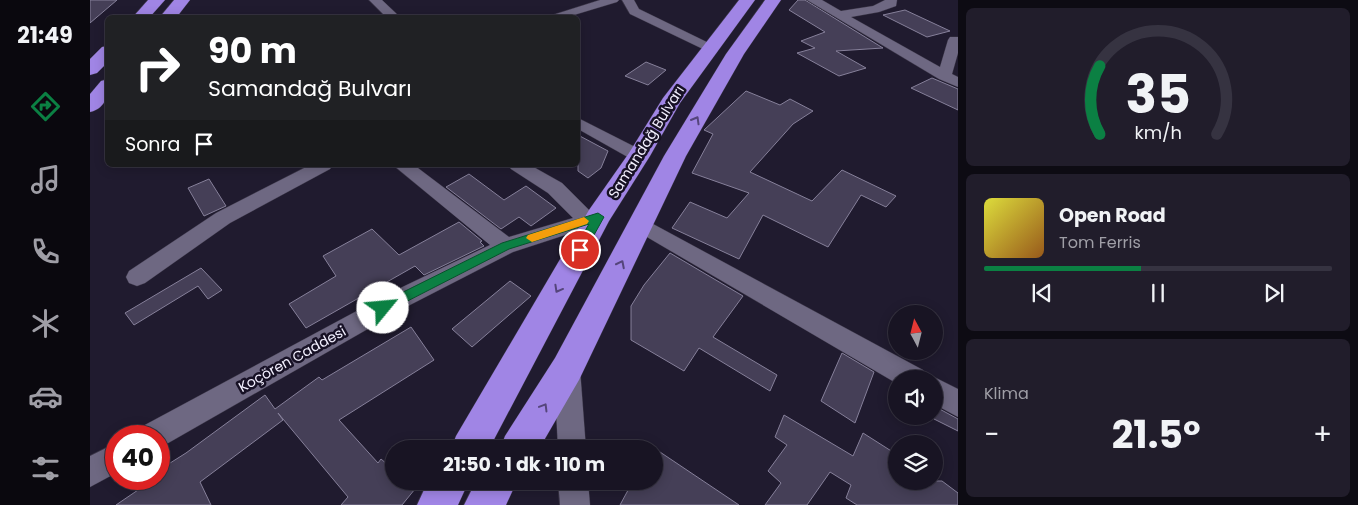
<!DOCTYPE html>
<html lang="tr">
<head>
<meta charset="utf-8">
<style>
	:root { --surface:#181423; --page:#211d2b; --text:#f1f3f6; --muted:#9f9ea6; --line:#363341; --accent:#0b8043 }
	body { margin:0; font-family:Poppins,sans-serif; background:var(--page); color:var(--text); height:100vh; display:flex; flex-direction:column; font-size:19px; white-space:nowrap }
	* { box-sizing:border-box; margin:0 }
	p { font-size:16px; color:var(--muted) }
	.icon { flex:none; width:28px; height:28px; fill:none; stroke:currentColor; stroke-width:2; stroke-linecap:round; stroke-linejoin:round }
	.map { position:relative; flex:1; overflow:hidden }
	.drawer { display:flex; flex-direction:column; gap:8px; padding:8px; background:#0d0b13; width:400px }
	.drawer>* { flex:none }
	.hud { position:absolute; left:15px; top:15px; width:475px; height:152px; border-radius:8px; box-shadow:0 2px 12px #0003,0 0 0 1px var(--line); background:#202124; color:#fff; overflow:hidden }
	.needle { width:32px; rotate:353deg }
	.buttons { position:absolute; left:798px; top:305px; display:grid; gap:10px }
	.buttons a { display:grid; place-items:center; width:55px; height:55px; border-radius:50%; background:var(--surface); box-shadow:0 2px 12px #0003,0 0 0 1px var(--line); font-size:25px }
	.speed { position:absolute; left:15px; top:425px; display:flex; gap:10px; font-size:25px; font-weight:700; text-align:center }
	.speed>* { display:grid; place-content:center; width:65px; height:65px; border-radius:50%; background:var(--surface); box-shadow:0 2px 12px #0003,0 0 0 1px var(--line); line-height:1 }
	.speed .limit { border:8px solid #d22; background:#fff; color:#111 }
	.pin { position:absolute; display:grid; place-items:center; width:42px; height:42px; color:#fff; margin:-21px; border:2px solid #fff; border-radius:50%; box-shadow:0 1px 5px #0007 }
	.me { position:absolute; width:55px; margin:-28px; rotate:62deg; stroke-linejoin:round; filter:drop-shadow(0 0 4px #0008) }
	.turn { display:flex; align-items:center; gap:18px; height:105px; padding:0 20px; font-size:22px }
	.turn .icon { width:65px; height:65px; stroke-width:2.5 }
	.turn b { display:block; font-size:35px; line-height:42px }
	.then { display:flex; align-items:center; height:48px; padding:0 20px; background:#0003; gap:10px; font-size:19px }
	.big { font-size:38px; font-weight:700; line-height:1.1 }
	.drawer .card { flex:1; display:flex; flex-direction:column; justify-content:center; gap:8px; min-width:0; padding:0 18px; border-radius:8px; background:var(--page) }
	.drawer .dial { align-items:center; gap:0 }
	.dial svg { height:130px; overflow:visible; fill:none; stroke:var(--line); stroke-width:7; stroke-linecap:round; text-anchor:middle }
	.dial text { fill:var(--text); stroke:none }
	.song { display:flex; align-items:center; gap:15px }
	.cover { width:60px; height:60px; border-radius:8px; background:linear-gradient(135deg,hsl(60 70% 55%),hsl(30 70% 35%)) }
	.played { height:5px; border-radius:2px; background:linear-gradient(90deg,var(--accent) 45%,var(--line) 45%) }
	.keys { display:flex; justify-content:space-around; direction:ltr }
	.heat { display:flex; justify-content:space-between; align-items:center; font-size:28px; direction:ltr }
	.trip { position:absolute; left:295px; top:440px; width:278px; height:50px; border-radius:25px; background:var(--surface); box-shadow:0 2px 12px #0003,0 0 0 1px var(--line); font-weight:700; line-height:50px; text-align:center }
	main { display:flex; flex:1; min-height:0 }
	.menu { display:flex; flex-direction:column; width:90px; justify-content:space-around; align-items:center; background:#0a080e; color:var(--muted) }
	.menu .icon { width:35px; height:35px }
	.menu .on { color:var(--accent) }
	.menu b { font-size:22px; color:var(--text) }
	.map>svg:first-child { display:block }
</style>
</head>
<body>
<main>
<nav class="menu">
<b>21:49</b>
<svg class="icon on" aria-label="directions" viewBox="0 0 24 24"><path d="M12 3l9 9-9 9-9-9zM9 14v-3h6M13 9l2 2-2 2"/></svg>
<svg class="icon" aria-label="music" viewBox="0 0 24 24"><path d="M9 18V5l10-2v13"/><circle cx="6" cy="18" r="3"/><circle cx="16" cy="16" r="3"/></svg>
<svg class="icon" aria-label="phone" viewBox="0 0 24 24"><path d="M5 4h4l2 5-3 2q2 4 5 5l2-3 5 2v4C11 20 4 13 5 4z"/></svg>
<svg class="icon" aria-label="climate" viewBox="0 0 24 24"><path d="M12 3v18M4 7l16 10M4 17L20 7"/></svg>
<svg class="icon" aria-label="car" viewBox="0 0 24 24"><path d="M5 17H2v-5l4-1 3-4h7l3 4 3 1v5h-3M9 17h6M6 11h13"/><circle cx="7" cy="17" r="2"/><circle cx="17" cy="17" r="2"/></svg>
<svg class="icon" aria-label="filters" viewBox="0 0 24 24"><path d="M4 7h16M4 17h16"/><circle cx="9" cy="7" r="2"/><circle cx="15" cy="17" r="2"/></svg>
</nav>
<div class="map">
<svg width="868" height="505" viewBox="0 0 868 505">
	<rect width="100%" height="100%" fill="#201b2f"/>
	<g fill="#453f57" stroke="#86809a">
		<polygon points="0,0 27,0 0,23"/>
		<polygon points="708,0 715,0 793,48 746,51 776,68 749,76 707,53 725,48 711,41 735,32 699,10"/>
		<polygon points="815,10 860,31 837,37 793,15"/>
		<polygon points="556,62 576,70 558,85 535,76"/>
		<polygon points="842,78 868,89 868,110 821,88"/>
		<polygon points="656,91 690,105 700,99 723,111 703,124 660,172 722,201 752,170 806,196 796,207 771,195 738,247 673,215 649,259 582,228 600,202 637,218 659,193 602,173 623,134 614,130"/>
		<polygon points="488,135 518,151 511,168 498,178 488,171"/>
		<polygon points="379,174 414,200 436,186 466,208 441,226 429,217 411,229 356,187"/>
		<polygon points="119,179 136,206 114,216 98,188"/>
		<polygon points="369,222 392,241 390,242 394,246 334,275 325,266 216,328 199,304 246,276 233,256 282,229 309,255"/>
		<polygon points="580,253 653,296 623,337 687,375 680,391 609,348 594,371 541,340 541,306 554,285"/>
		<polygon points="111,268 132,290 118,299 108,286 44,325 35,313"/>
		<polygon points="420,281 441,296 382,347 362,329"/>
		<polygon points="321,327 344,360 249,420 288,463 291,459 304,470 304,481 316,481 325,489 312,505 251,505 258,497 188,413 193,420 110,482 121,505 26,505 48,490 46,486 56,479 69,479 69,470 96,453 175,395 185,409 229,377 232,380"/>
		<polygon points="752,353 784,372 765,423 731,401"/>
		<polygon points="844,406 868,419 868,431 844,419"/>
		<polygon points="694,415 763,456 773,433 806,454 806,481 852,481 868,493 868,505 767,505 756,498 761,485 740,472 717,505 675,505 691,483 678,471 697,445 685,437"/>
		<polygon points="564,448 649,505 530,505 543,481 564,481"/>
	</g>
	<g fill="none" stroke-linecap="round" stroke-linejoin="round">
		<defs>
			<g id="minor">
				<polygon points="279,0 292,0 311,18 297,18"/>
				<polygon points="510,0 529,0 527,2 474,18 453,18"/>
				<polygon points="532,0 544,0 549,9 627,47 625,50 615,50 540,14"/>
				<polygon points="717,0 732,0 751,11 783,6 795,0 807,0 806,6 789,12 761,17 850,67 858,40 860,37 868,37 868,53 862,74 868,77 868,87 849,79"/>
				<polygon points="488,118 555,152 558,156 555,160 543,160 488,129"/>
				<polygon points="220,165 243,165 240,169 140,223 55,283 47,286 39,283 36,277 39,271 126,213"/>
				<polygon points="303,165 324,165 419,237 483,218 458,193 421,169 418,165 440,165 472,183 501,212 508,210 515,212 518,217 515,222 423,252 318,306 73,446 69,448 69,436 49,436 53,426 302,292 400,245"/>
				<polygon points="552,218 833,370 837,379 806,379 806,383 545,230 542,225 545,220"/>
				<polygon points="477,357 486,361 490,369 496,449 468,449 464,369 468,361"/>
				<polygon points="844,377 868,389 868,417 844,404 844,379 841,379"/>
				<polygon points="26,443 26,473 0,487 0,456"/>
				<polygon points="468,481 498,481 500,505 470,505"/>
			</g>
			<g id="highway">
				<polygon points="58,0 75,0 59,18 42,18"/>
				<polygon points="84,0 100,0 86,18 69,18"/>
				<polygon points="649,0 665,0 590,103 560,156 519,221 399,449 361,449 366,436 499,210 539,153 573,98"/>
				<polygon points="675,0 691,0 654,54 596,156 489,380 449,449 410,449 415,436 465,358 574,156 636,54"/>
				<polygon points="18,46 18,62 7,73 0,75 0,59 12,47"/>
				<path d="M 18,79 C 18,94 17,108 0,112 L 0,94 L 11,81 Z"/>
				<polygon points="338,481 379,481 368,505 327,505"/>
				<polygon points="386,481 427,481 416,505 374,505"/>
			</g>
		</defs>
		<use href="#minor" stroke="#393445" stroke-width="1"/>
		<use href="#highway" stroke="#393445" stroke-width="1"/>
		<use href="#minor" fill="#6e6882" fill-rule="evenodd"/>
		<use href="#highway" fill="#a085e5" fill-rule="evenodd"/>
	</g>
	<defs><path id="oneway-chevron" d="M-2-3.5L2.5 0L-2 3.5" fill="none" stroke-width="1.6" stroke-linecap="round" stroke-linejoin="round" transform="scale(1.25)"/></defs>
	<g stroke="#55457b">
		<use href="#oneway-chevron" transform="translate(606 120) rotate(-60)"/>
		<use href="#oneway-chevron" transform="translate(531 264) rotate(-63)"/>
		<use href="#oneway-chevron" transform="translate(468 289) rotate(119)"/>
		<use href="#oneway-chevron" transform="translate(454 407) rotate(-59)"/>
	</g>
	<polygon fill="#0b8043" stroke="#07532c" points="508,213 514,217 494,253 486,253 484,250 499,224 419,249 298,311 293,313 287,308 289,304 412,243"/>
	<polygon fill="#f59e0b" points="494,217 499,221 497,224 442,242 436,238 438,235"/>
	<g text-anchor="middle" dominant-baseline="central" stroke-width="5" stroke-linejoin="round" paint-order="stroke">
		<g font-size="14" fill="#f3f0ff" stroke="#171125">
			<text transform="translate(556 142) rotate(-58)">Samandağ Bulvarı</text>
			<text transform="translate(202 359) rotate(-29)">Koçören Caddesi</text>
		</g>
	</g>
</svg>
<div class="buttons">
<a><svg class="needle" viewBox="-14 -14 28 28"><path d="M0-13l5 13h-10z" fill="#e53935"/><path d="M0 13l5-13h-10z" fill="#9f9ea6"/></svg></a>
<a><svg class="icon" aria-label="sound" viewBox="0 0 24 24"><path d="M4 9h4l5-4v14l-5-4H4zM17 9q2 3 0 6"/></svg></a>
<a><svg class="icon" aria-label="layers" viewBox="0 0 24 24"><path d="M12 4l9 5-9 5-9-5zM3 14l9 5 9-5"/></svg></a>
</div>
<div class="speed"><div class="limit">40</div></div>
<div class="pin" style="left:490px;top:250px;background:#d93025"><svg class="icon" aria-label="arrive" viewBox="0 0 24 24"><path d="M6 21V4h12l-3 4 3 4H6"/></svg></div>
<svg class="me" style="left:293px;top:308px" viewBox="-20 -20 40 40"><circle r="19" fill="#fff"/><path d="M0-13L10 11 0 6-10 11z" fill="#0b8043"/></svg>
<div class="trip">21:50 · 1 dk · 110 m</div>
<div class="hud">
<div class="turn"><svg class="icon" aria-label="right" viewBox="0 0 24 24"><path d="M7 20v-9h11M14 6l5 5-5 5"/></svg><div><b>90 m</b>Samandağ Bulvarı</div></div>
<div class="then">Sonra<svg class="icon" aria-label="arrive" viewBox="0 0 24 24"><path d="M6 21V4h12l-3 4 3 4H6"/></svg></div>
</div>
</div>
<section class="drawer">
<div class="card dial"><svg viewBox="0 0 100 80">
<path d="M14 69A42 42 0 1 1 86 69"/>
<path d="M14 69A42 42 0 0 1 14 27" stroke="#0b8043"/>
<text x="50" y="56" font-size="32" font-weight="700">35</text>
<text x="50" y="72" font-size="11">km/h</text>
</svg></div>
<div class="card">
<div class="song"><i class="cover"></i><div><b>Open Road</b><p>Tom Ferris</p></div></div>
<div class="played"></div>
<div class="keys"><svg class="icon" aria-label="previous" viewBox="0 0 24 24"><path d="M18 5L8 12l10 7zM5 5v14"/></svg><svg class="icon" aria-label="pause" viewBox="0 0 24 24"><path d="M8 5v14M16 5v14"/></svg><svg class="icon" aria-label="next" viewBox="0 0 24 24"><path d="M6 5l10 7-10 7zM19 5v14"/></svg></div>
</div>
<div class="card"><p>Klima</p>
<div class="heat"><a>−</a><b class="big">21.5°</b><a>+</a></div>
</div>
</section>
</main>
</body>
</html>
